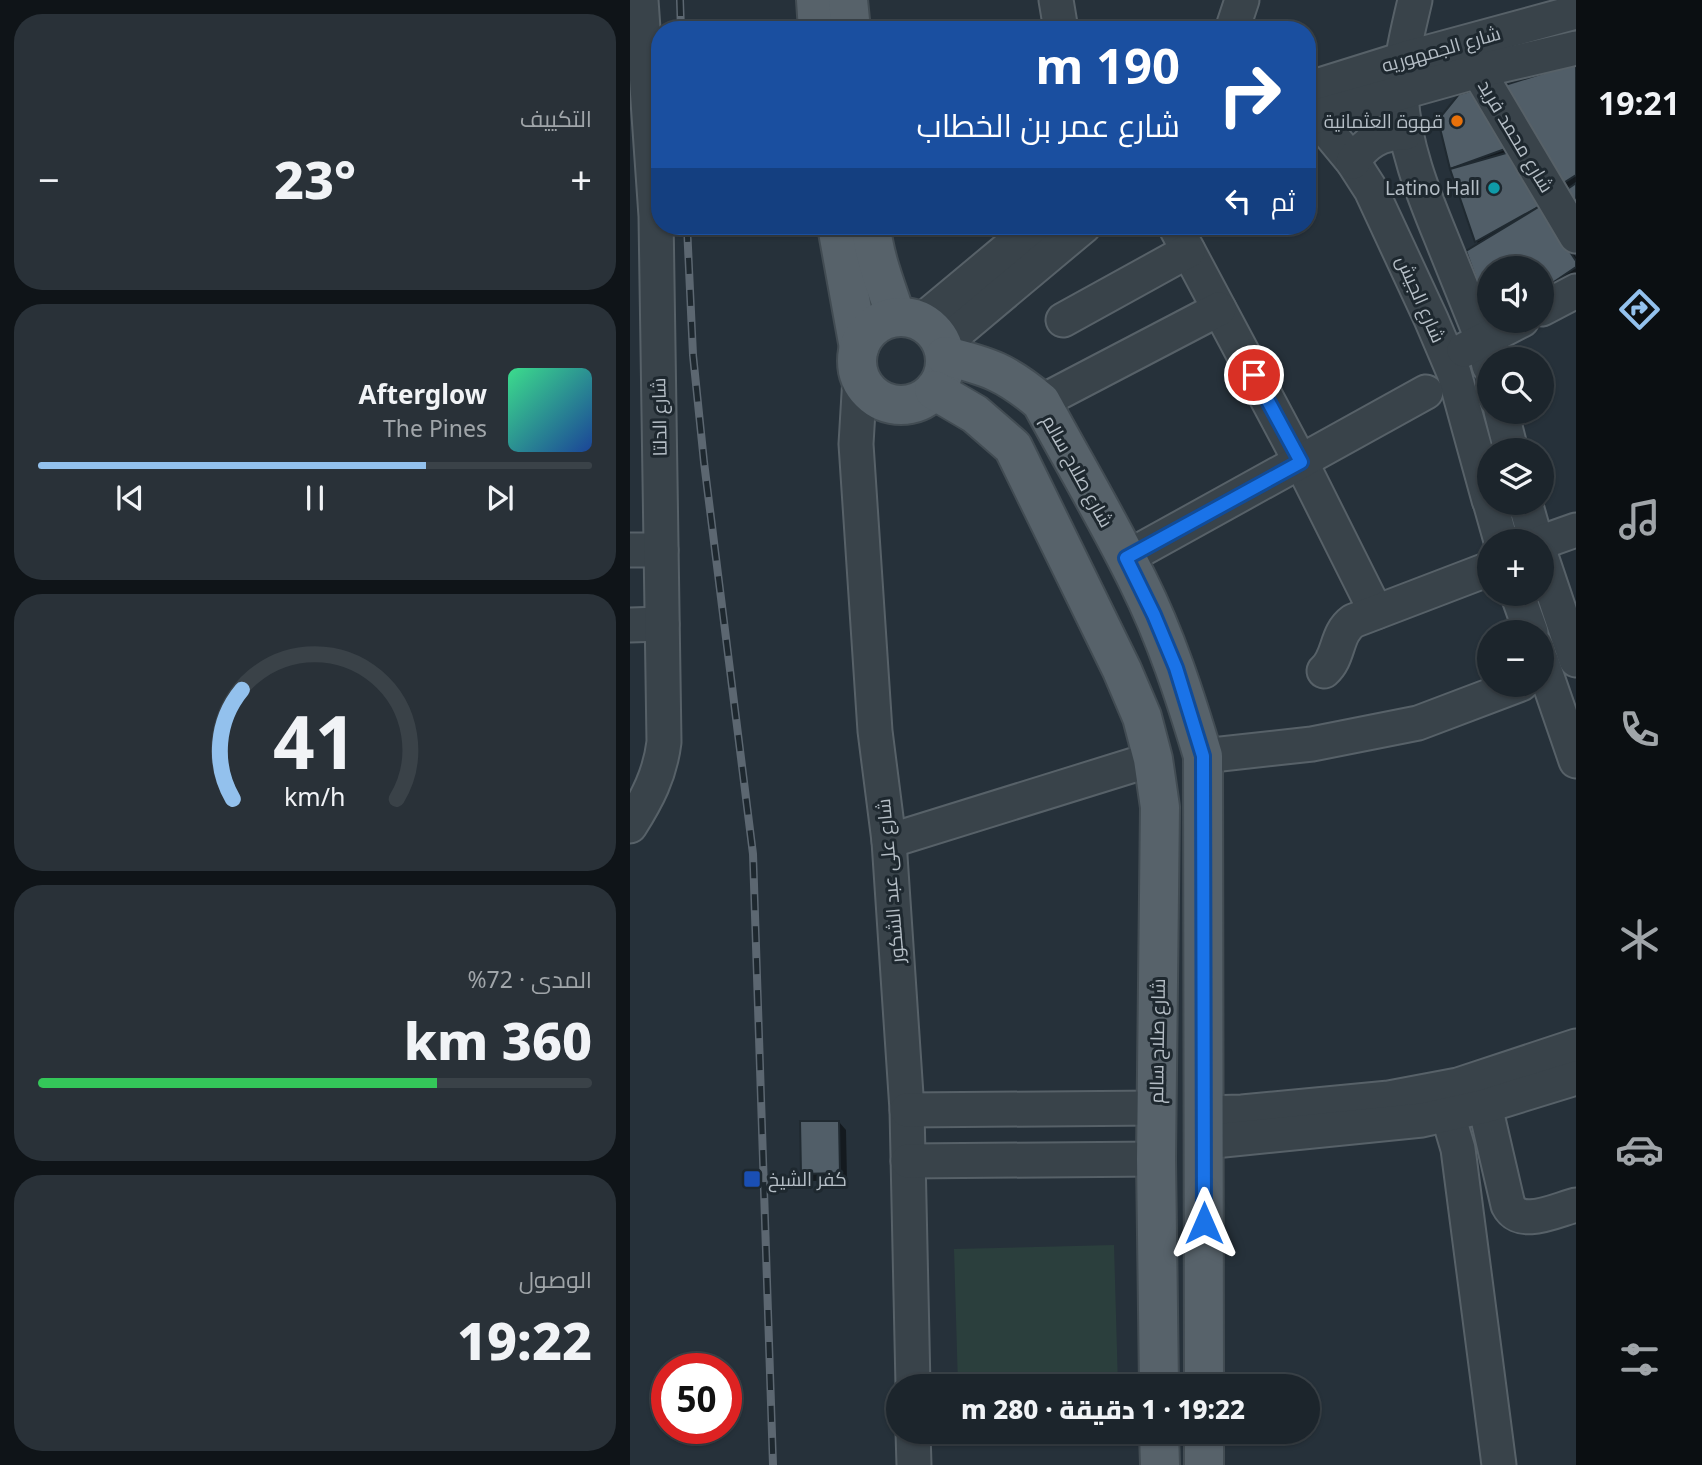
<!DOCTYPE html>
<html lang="ar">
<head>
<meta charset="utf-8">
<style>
	:root { --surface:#1c252c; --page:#293138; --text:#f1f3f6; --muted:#a0a5a9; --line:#3a4248; --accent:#93c1ed }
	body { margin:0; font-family:"Noto Sans",Cairo,sans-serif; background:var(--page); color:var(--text); direction:rtl; height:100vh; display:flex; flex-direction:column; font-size:26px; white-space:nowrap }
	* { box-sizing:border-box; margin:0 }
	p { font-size:23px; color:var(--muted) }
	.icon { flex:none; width:38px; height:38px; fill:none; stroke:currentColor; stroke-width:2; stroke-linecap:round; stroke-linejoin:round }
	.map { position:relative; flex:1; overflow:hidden; direction:ltr }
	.panel { display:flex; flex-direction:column; gap:14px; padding:14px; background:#0f1418; width:630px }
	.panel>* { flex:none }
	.top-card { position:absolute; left:21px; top:21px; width:665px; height:214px; border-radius:28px; box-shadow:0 2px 5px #0004,0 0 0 2px var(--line); direction:rtl; background:#1a4fa0; color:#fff; overflow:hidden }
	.buttons { position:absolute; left:847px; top:256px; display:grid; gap:14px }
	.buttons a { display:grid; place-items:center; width:77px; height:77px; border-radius:50%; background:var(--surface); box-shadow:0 2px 5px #0004,0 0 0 2px var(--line); font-size:35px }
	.speed { position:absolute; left:21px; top:1353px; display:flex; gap:14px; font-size:35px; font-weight:700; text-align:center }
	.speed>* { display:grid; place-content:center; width:91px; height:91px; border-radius:50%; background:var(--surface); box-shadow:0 2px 5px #0004,0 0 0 2px var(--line); line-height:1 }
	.speed .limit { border:10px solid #d22; background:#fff; color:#111 }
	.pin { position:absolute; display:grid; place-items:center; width:60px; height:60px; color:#fff; margin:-30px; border:4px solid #fff; border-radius:50%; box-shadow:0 2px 7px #0007 }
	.me { position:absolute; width:77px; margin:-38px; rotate:0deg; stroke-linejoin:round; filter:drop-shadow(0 0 5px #0008) }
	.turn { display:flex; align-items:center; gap:24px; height:147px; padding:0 21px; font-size:32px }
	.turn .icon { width:91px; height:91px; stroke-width:2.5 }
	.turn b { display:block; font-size:49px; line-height:60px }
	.then { display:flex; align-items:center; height:66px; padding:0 21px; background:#0003; gap:14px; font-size:26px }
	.big { font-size:52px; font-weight:800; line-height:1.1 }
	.panel .widget { flex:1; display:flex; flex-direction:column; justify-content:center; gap:10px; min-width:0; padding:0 24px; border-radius:28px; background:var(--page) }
	.panel .dial { align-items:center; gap:0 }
	.dial svg { height:182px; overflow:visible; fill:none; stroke:var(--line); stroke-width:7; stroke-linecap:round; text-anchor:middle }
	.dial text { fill:var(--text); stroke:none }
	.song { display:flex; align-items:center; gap:21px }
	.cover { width:84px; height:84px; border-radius:10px; background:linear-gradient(135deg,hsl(150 70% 55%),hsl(220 70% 35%)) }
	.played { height:7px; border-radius:4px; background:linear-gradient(90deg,var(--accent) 70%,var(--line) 70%) }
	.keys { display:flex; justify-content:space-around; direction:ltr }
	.heat { display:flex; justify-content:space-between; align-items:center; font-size:38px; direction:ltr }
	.charge { height:10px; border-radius:5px; background:linear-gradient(90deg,#34c759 72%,var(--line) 0) }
	.trip { position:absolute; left:256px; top:1374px; width:434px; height:70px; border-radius:35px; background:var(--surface); box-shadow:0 2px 5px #0004,0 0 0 2px var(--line); font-weight:800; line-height:70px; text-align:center; direction:rtl }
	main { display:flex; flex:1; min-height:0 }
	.menu { display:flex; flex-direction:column; width:126px; justify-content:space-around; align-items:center; background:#0b0f12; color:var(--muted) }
	.menu .icon { width:49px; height:49px }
	.menu .current { color:var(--accent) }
	.menu b { font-size:32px; color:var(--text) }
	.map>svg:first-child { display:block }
</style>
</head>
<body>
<main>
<nav class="menu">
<b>19:21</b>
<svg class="icon current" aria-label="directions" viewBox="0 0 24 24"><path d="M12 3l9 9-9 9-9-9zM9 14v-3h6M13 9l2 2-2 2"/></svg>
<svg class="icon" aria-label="music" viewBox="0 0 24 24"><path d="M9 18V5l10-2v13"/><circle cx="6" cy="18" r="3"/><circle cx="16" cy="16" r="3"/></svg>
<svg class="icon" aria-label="phone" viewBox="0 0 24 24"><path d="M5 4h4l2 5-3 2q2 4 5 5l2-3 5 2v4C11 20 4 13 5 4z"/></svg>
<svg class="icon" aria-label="climate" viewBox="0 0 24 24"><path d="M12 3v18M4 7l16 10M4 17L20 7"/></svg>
<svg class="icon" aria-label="car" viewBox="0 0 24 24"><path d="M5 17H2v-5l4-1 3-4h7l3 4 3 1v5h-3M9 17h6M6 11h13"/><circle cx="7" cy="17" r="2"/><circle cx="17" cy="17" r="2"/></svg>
<svg class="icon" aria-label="filters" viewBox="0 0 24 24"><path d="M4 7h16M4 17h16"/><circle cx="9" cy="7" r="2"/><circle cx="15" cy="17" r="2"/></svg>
</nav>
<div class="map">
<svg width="946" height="1465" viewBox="0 0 946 1465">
	<rect width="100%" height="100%" fill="#26313a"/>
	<polygon fill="#2b3f3d" points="484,1245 488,1386 328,1386 324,1249"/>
	<g fill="#0007">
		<polygon points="946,64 946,227 926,188"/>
		<polygon points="849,91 922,219 946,257 946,286 912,309 912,268 859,268 859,302 853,294 850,245 846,241 821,169 810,120"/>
		<polygon points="209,1122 216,1130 217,1180 180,1181 172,1173"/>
	</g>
	<g fill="#515e68" stroke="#202a31" stroke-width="2">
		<polygon points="946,63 946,175 924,189 875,85"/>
		<polygon points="849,89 886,145 820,169 808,120 829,94"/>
		<polygon points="883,151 910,206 845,242 820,169"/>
		<polygon points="946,183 946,230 926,197"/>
		<polygon points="910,206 946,261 946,267 912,290 912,268 859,268 859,305 852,295 836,251"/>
		<polygon points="170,1121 209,1121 210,1173 171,1174"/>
	</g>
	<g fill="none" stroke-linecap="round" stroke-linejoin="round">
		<defs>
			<g id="minor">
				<polyline points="426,0 431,30"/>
				<path d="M 785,0 C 778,31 769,62 771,95 C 774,145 792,191 811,237 C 825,272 839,307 853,341 L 859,366"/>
				<polyline points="602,30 612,0"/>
				<polyline points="848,71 946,236"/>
				<polyline points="677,89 773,59 946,12"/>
				<polyline points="685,116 723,162 741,190 801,319 824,373 859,500"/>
				<polyline points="677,119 848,71 946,48"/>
				<path d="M 723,162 C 735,142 751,133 775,133"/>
				<polyline points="545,226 677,474 746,612"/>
				<polyline points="912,309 946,291"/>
				<polyline points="433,320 558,251"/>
				<polyline points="290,322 405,226"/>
				<polyline points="312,345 454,226"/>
				<polyline points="834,350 892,320"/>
				<polyline points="230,377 226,444 245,731 259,841 277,1110 283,1386"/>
				<polyline points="411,402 589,309"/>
				<polyline points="871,411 881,450"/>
				<polyline points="860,502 871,541"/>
				<polyline points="895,502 906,541"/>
				<polyline points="912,542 946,530"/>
				<polyline points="0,550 31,550"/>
				<polyline points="496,558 796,392"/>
				<polyline points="912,559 946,660"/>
				<polyline points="887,593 901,632"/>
				<polyline points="0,625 32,624"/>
				<polyline points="912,662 946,761"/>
				<path d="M 694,671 C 710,657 705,634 723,621 L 859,569"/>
				<polyline points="573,756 682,744 788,723 891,684"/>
				<path d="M 0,826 C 17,799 30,775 34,742 L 26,216 L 11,0"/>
				<polyline points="259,841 523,759"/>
				<path d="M 855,1106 L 878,1205 C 890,1229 926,1210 946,1205"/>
				<polyline points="277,1110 527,1108"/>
				<polyline points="574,1113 612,1112 759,1098 828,1085 946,1046"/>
				<polyline points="818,1115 828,1149 869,1465"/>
				<polyline points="574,1142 792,1120 855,1106 946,1078"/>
				<polyline points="278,1161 526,1159"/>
				<polyline points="283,1432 284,1465"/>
			</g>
			<g id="major">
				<polyline points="186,0 188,30"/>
				<polyline points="218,0 221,30"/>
				<polyline points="207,226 229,348"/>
				<path d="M 241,226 C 244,258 256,286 266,317"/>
				<circle cx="271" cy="361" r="44"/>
				<path d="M 315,356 C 358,366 377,373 411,402 C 443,461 478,520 508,581 C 536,637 555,696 573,756 L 574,1386"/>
				<polyline points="304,390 345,414 383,447 492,670 512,717 523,759 530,807 526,1159 529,1386"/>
				<polyline points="529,1432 530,1465"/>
				<polyline points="574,1432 574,1465"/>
			</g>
		</defs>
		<use href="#minor" stroke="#576168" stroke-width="37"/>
		<use href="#major" stroke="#424c53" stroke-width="42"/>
		<use href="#minor" stroke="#39434a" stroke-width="33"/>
		<use href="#major" stroke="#57626a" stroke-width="38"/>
		<defs>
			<g id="rail">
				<polyline points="50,0 51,30"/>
				<polyline points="57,226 63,355 74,462 123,854 143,1465"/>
			</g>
		</defs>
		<use href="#rail" stroke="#5c6771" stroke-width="8"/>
		<use href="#rail" stroke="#1e282f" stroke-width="5" stroke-dasharray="16" stroke-linecap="butt"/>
	</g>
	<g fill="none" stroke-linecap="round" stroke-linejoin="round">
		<defs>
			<polyline id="route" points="574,1223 573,756 546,668 524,615 496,558 671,462 624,375"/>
		</defs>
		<use href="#route" stroke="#114b97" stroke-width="18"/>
		<use href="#route" stroke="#1a73e8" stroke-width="12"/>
	</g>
	<circle fill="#e8710a" stroke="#1e282f" stroke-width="2.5" cx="827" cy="121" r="7"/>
	<circle fill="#0f9aa8" stroke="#1e282f" stroke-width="2.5" cx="864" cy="188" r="7"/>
	<rect fill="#1a4fb4" stroke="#1e282f" stroke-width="2.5" x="113" y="1170" width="18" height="18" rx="3.5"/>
	<g text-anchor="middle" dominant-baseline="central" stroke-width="6" stroke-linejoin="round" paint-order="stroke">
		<g font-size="19" fill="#b5bec6" stroke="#1e282f">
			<text transform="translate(811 49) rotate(-16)">شارع الجمهوريه</text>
			<text transform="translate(886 136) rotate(59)">شارع محمد فريد</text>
			<text transform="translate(791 299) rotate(66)">شارع الجيش</text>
			<text transform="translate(29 417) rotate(-91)">شارع الدلتا</text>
			<text transform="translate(448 471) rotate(61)">شارع صلاح سالم</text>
			<text transform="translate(260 881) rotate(-95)">شارع على عبد الشكور</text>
			<text transform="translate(527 1041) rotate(-89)">شارع صلاح سالم</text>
		</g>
		<g font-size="19" fill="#b5bec6" stroke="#1e282f" text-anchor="end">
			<text x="813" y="121">قهوة العثمانية</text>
			<text x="850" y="188">Latino Hall</text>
			<text x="138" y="1179" text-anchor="start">كفر الشيخ</text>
		</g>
	</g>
</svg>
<div class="buttons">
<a><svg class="icon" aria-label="sound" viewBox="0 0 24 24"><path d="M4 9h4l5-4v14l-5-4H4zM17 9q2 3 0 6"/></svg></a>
<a><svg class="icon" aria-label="search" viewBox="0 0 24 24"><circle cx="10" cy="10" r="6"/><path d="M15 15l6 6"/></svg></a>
<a><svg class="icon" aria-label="layers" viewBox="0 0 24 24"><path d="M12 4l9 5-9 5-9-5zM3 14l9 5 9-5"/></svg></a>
<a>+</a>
<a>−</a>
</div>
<div class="speed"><div class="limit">50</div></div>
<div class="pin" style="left:624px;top:375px;background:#d93025"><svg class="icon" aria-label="arrive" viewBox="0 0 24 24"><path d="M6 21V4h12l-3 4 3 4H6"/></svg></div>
<svg class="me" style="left:574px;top:1223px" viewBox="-20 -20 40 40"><path d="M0-17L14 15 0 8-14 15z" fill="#1a73e8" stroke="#fff" stroke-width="4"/></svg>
<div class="trip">19:22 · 1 دقيقة · 280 m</div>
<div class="top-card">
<div class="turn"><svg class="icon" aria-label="right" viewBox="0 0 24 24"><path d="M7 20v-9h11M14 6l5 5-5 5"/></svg><div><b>190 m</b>شارع عمر بن الخطاب</div></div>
<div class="then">ثم<svg class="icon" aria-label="left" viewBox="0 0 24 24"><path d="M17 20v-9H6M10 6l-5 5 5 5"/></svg></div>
</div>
</div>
<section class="panel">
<div class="widget"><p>التكييف</p>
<div class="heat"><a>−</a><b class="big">23°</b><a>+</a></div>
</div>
<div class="widget">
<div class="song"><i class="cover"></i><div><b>Afterglow</b><p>The Pines</p></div></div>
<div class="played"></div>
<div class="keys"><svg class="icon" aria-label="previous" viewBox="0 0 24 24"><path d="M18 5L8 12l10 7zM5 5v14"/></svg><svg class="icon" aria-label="pause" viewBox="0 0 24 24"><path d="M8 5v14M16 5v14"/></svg><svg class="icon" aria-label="next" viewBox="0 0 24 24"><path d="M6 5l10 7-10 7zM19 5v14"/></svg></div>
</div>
<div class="widget dial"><svg viewBox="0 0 100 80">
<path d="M14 69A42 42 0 1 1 86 69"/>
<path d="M14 69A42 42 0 0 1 18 21" stroke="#93c1ed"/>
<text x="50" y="56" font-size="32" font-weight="700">41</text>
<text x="50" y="72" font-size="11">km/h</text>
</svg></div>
<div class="widget"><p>المدى · 72%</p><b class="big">360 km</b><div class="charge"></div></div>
<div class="widget"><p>الوصول</p><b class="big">19:22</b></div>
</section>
</main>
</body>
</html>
